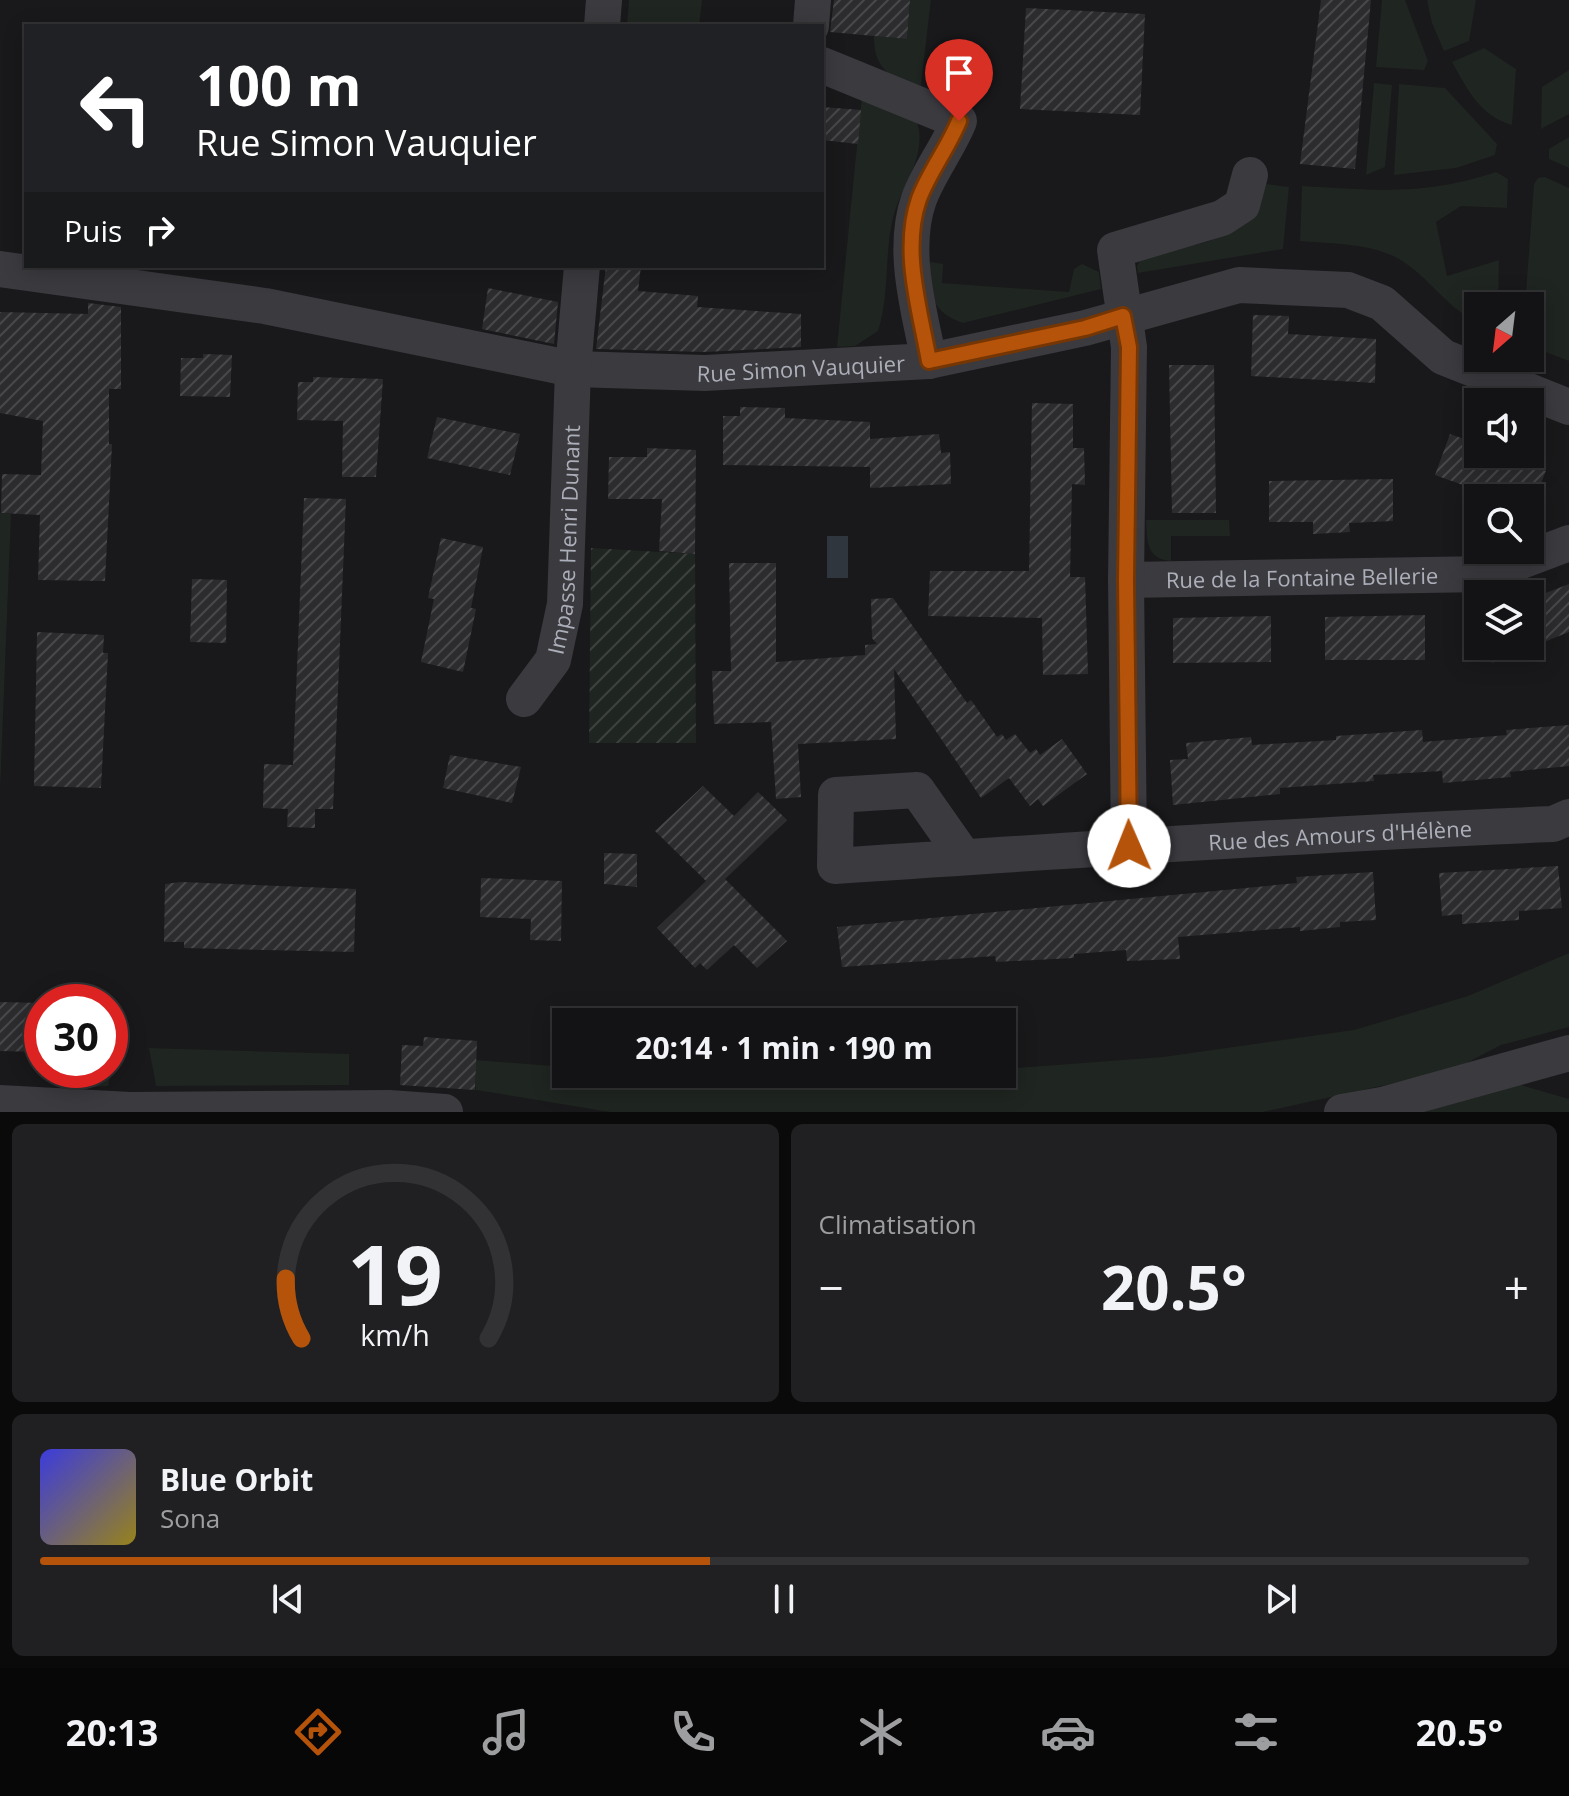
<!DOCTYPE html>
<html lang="fr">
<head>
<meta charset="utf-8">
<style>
	:root { --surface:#131214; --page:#202022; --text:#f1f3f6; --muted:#9d9ea0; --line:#323234; --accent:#b45309 }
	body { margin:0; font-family:"Open Sans",sans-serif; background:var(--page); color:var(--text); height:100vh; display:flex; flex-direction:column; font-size:30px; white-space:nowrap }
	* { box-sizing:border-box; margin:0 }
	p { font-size:26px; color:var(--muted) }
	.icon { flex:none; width:44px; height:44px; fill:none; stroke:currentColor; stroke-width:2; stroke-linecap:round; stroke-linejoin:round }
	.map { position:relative; height:1112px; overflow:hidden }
	.side { display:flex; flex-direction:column; gap:12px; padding:12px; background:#0a0a0b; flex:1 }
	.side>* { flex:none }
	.hud { position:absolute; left:24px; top:24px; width:800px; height:244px; border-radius:0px; box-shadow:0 4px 20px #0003,0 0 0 2px var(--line); background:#202124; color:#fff; overflow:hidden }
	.needle { width:52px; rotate:208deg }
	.tools { position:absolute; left:1464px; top:292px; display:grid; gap:16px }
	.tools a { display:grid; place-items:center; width:80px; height:80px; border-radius:0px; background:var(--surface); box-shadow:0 4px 20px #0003,0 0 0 2px var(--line); font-size:40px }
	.speed { position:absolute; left:24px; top:984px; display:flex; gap:16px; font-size:40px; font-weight:700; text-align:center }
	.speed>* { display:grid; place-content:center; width:104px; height:104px; border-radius:50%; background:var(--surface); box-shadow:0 4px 20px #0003,0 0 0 2px var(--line); line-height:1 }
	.speed .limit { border:12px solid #d22; background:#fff; color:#111 }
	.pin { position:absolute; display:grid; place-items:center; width:68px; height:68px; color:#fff; margin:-82px -34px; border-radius:50% 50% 50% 0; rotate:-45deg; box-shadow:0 0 8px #0007 }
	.pin .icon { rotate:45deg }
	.me { position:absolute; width:88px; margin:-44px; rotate:359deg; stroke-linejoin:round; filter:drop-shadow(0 0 6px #0008) }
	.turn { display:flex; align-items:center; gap:28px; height:168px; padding:0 40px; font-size:36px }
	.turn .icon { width:104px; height:104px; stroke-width:2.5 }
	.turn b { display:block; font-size:56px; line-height:68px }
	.then { display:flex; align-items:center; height:76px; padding:0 40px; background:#0003; gap:16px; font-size:30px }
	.big { font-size:60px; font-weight:700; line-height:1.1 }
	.side .widget { flex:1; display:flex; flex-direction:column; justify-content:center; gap:12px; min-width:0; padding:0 28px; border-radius:12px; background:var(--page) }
	.side .dial { align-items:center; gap:0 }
	.dial svg { height:208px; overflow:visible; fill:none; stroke:var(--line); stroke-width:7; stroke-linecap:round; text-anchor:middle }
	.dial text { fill:var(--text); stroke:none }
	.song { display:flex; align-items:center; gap:24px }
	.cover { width:96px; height:96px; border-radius:12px; background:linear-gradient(135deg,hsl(240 70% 55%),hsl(50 70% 35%)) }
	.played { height:8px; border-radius:4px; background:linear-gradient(90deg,var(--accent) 45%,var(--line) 45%) }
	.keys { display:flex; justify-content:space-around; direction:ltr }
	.heat { display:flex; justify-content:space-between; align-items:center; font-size:44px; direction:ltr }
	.side .tiles { flex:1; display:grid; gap:12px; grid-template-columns:1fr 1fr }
	.widget:last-child { grid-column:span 2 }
	.trip { position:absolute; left:552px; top:1008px; width:464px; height:80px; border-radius:0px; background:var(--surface); box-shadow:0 4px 20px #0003,0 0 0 2px var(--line); font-weight:700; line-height:80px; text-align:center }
	.tab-bar { display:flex; height:128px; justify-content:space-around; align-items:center; background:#080708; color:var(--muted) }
	.tab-bar .icon { width:56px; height:56px }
	.tab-bar .on { color:var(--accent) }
	.tab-bar b { font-size:36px; color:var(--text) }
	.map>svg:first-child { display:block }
</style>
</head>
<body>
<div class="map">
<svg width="1569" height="1112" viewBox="0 0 1569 1112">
	<defs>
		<pattern id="garden-furrows" width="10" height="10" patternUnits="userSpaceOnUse" patternTransform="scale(2)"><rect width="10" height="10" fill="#1f2520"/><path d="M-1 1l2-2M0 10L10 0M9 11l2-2" fill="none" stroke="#3d423e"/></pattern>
		<pattern id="building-hatch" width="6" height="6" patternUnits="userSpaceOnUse" patternTransform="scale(2)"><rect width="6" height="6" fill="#2c2b2e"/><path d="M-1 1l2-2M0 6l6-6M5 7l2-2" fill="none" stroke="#48474a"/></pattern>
	</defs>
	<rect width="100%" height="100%" fill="#19181a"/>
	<g fill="#1f2520">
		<polygon points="629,0 702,0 699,26 627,26"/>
		<path d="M 910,0 L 931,0 L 920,92 C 893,78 873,70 874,36 L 907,39 Z"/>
		<polygon points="1382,0 1405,0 1428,61 1424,70 1376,67"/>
		<polygon points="1427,0 1476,0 1469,41 1444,51 1432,23"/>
		<path d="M 1484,48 L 1516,69 L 1512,125 C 1481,117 1467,89 1452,62 Z"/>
		<polygon points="1569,70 1569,114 1541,129 1542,87"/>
		<polygon points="1374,83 1392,85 1385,167 1366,175"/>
		<polygon points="1399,84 1445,88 1497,144 1495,155 1456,168 1394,175"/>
		<path d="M 862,95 L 917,122 C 928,156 901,186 893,218 C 884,255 890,295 878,331 L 855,346 L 837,347 Z"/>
		<polygon points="1569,137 1569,168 1549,159 1549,149"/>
		<path d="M 1496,172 L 1508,179 L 1507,208 L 1461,206 L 1436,222 L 1447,276 L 1499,260 L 1498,306 L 1478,306 L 1478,323 C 1446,307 1429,277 1399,259 C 1370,243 1332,244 1300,241 L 1302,186 C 1377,190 1423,196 1496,172 Z"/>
		<polygon points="1545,177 1569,188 1569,361 1530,346 1530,306 1525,306 1534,184 1538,178"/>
		<path d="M 1266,184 L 1289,187 L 1283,249 L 1138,273 L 1137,266 L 1142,257 C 1194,243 1251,244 1266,184 Z"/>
		<path d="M 931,262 L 943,264 L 942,283 L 1069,292 L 1074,269 L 1082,264 L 1099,272 L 1101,289 L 963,323 C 932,313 929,293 926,264 Z"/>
		<polygon points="0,513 11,514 0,792"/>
		<path d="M 1146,520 L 1229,520 L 1230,536 L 1171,536 L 1171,561 C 1146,559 1147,540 1146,520 Z"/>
		<polygon points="1569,953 1569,1027 1501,1045 1453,1070 1263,1112 610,1112 476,1090 476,1060 566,1067 566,1074 1002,1074 1002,1069 1163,1057 1354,1030 1468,996"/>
		<polygon points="149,1048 349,1054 349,1085 156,1086"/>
		<polygon points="1510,1082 1569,1099 1569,1112 1417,1112"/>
	</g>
	<g fill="url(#garden-furrows)">
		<polygon points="591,548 695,554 696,743 589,743"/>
		<polygon points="110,1046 116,1046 108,1086 78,1087 79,1070 110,1070"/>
	</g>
	<rect fill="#2f363e" x="827" y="536" width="21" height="42"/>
	<g fill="url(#building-hatch)">
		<polygon points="834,0 910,0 907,39 830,32"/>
		<polygon points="1321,0 1371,0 1355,169 1300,164"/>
		<polygon points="1026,8 1145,14 1140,115 1020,109"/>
		<polygon points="822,107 861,110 858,144 822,140"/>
		<polygon points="606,266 641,266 638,291 698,296 697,307 801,314 801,347 705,352 596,349"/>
		<polygon points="488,288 558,302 554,344 482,329"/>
		<polygon points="88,303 121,307 121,389 109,389 109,444 112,444 105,581 38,580 40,515 1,513 2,474 41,475 43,421 0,413 0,312 88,314"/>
		<polygon points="1253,315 1289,316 1288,334 1376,339 1375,383 1251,376"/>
		<polygon points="203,354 232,355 230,397 180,396 181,358 203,358"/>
		<polygon points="1169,365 1214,365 1216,513 1172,513"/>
		<polygon points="313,377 383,379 376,477 342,477 343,421 297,420 298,382 313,382"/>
		<polygon points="1032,403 1073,404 1073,448 1084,448 1085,485 1072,484 1070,577 1085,577 1088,674 1043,675 1042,618 928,616 930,571 1029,571"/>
		<polygon points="740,407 785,408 785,418 870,422 870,439 939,434 941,453 950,452 951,484 870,488 870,467 723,465 723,416 740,416"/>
		<polygon points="437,417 520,434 510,475 427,458"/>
		<polygon points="1450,434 1467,440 1478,454 1505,454 1546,471 1535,498 1499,498 1435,475"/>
		<polygon points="647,448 696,450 695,554 659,551 662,499 608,499 609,457 647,457"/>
		<polygon points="1393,479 1393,521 1349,523 1350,532 1313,534 1313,522 1269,522 1269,481"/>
		<polygon points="304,498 346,499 333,809 315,809 315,828 287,827 288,809 263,808 264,764 293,765"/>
		<polygon points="441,538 483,547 471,608 476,609 463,672 421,662 434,599 428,598"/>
		<polygon points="729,563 776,563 776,662 865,655 865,645 877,644 872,638 871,599 893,598 967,703 971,700 997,737 1002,734 1006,740 1015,734 1030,753 1036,749 1040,755 1062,739 1087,774 1043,806 1038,799 1030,806 1009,778 981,798 894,669 896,739 798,744 801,797 776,799 771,722 714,724 712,671 731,671"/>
		<polygon points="192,579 227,580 226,643 190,642"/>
		<polygon points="1569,584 1569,632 1492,663 1485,646 1530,646 1530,599"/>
		<polygon points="1425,615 1425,660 1325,660 1325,617"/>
		<polygon points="1271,616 1271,662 1173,663 1173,618"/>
		<polygon points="37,632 104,635 103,653 108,653 101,788 34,786"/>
		<polygon points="1569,725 1569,766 1510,772 1511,777 1443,783 1442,771 1373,775 1374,781 1280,788 1280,794 1173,805 1170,760 1188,759 1186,743 1251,737 1252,745 1336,740 1336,736 1422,730 1423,742 1507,735 1506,730"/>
		<polygon points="450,755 521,767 512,803 443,788"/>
		<polygon points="703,786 734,816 758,792 787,820 725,879 787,941 757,968 734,945 707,970 700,963 695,968 657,928 706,881 655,831"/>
		<polygon points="604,853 637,854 637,887 604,884"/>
		<polygon points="1558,866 1562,908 1519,911 1519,920 1462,924 1462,914 1442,916 1439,873"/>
		<polygon points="1373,872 1376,920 1340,922 1340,927 1300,931 1300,927 1178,937 1180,959 1127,961 1126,950 1074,954 1074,958 996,962 995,956 842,967 837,927 1297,883 1296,877"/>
		<polygon points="481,878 562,881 561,941 530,940 531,919 480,917"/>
		<polygon points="181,882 356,889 354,952 184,948 184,942 164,942 165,884"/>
		<polygon points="0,1002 42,1003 42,1052 0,1051"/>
		<polygon points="424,1037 477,1041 475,1090 400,1085 402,1045 423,1046"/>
	</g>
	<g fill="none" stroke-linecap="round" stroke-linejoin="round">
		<g stroke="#3a3a3f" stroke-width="36">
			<polyline points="602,26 604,0"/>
			<polyline points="811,26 813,0"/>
			<path d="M 822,65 L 959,121 C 948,148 929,172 919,199 C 901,250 919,310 929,361"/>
			<path id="s1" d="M 0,269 L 265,306 L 573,369 L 705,373 L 929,361 L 1085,328 L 1239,285 L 1348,290 L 1382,303 L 1443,357 L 1569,407"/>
			<path id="s2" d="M 1126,580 L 1487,574 L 1569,543"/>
			<path id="s3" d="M 524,699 L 553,660 L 565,604 L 573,369 L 582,266"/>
			<polyline points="1129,846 1126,580 1129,347 1115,250 1222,218 1242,205 1250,175"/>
			<path id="s4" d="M 964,857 L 917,790 L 836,795 L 835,866 C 1074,850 1313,834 1553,824 L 1569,817"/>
			<polyline points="0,1103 130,1110 389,1108 445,1112"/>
			<polyline points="1342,1112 1382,1105 1569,1053"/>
		</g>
	</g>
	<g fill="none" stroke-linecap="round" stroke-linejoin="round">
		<defs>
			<path id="route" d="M 959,121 C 948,148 929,172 919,199 C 901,250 920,310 929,361 L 1085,328 L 1123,316 L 1129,347 L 1126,580 L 1129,846"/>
		</defs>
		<use href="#route" stroke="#753606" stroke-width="20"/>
		<use href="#route" stroke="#b45309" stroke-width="14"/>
	</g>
	<g text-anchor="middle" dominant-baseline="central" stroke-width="8" stroke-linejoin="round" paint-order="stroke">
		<g font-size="22" fill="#acafb9" stroke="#141315">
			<text stroke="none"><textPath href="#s1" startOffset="810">Rue Simon Vauquier</textPath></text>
			<text stroke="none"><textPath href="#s3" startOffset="170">Impasse Henri Dunant</textPath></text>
			<text stroke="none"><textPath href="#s2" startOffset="176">Rue de la Fontaine Bellerie</textPath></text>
			<text stroke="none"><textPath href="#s4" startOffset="740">Rue des Amours d'Hélène</textPath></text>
		</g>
	</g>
</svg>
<div class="tools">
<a><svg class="needle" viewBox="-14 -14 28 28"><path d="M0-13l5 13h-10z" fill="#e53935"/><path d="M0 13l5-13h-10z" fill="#9d9ea0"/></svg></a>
<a><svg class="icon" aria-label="sound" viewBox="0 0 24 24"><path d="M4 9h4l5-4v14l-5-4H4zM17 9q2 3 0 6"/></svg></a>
<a><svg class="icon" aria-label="search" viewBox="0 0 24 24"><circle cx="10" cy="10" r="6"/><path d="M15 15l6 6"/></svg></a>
<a><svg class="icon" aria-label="layers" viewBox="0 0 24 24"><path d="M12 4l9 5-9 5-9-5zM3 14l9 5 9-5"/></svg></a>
</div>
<div class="speed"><div class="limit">30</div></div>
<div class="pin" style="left:959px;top:121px;background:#d93025"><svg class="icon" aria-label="arrive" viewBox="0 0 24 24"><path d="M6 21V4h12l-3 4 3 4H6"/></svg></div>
<svg class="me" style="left:1129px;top:846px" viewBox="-20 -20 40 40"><circle r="19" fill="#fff"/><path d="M0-13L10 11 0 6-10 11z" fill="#b45309"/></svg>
<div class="trip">20:14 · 1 min · 190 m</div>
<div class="hud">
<div class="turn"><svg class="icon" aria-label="left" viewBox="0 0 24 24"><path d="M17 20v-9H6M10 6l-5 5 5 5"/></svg><div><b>100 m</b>Rue Simon Vauquier</div></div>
<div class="then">Puis<svg class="icon" aria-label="right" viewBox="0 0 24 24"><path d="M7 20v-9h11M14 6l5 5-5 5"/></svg></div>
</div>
</div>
<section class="side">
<div class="tiles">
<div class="widget dial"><svg viewBox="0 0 100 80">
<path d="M14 69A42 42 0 1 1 86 69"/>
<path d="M14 69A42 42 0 0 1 8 46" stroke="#b45309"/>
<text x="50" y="56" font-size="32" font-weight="700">19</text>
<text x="50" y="72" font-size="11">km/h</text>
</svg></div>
<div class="widget"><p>Climatisation</p>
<div class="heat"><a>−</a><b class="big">20.5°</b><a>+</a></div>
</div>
<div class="widget">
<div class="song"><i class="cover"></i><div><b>Blue Orbit</b><p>Sona</p></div></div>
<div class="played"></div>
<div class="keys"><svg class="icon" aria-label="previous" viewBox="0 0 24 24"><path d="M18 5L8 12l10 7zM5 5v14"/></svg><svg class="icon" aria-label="pause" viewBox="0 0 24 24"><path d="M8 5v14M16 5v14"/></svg><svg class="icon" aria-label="next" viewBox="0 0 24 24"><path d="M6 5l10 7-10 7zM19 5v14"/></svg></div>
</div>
</div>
</section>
<nav class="tab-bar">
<b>20:13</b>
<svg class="icon on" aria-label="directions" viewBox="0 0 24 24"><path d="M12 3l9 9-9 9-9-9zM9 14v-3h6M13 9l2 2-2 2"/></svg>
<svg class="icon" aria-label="music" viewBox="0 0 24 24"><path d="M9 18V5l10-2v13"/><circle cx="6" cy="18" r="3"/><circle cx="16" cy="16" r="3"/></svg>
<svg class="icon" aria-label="phone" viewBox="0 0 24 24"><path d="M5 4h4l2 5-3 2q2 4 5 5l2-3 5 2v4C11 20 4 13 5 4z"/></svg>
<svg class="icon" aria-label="climate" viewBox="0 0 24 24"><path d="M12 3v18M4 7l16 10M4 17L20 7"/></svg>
<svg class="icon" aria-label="car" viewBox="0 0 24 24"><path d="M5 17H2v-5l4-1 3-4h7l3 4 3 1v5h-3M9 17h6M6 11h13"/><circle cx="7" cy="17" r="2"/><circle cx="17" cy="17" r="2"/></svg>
<svg class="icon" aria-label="filters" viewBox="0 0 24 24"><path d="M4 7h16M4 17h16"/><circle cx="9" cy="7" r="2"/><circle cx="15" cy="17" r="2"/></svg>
<b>20.5°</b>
</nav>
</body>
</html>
